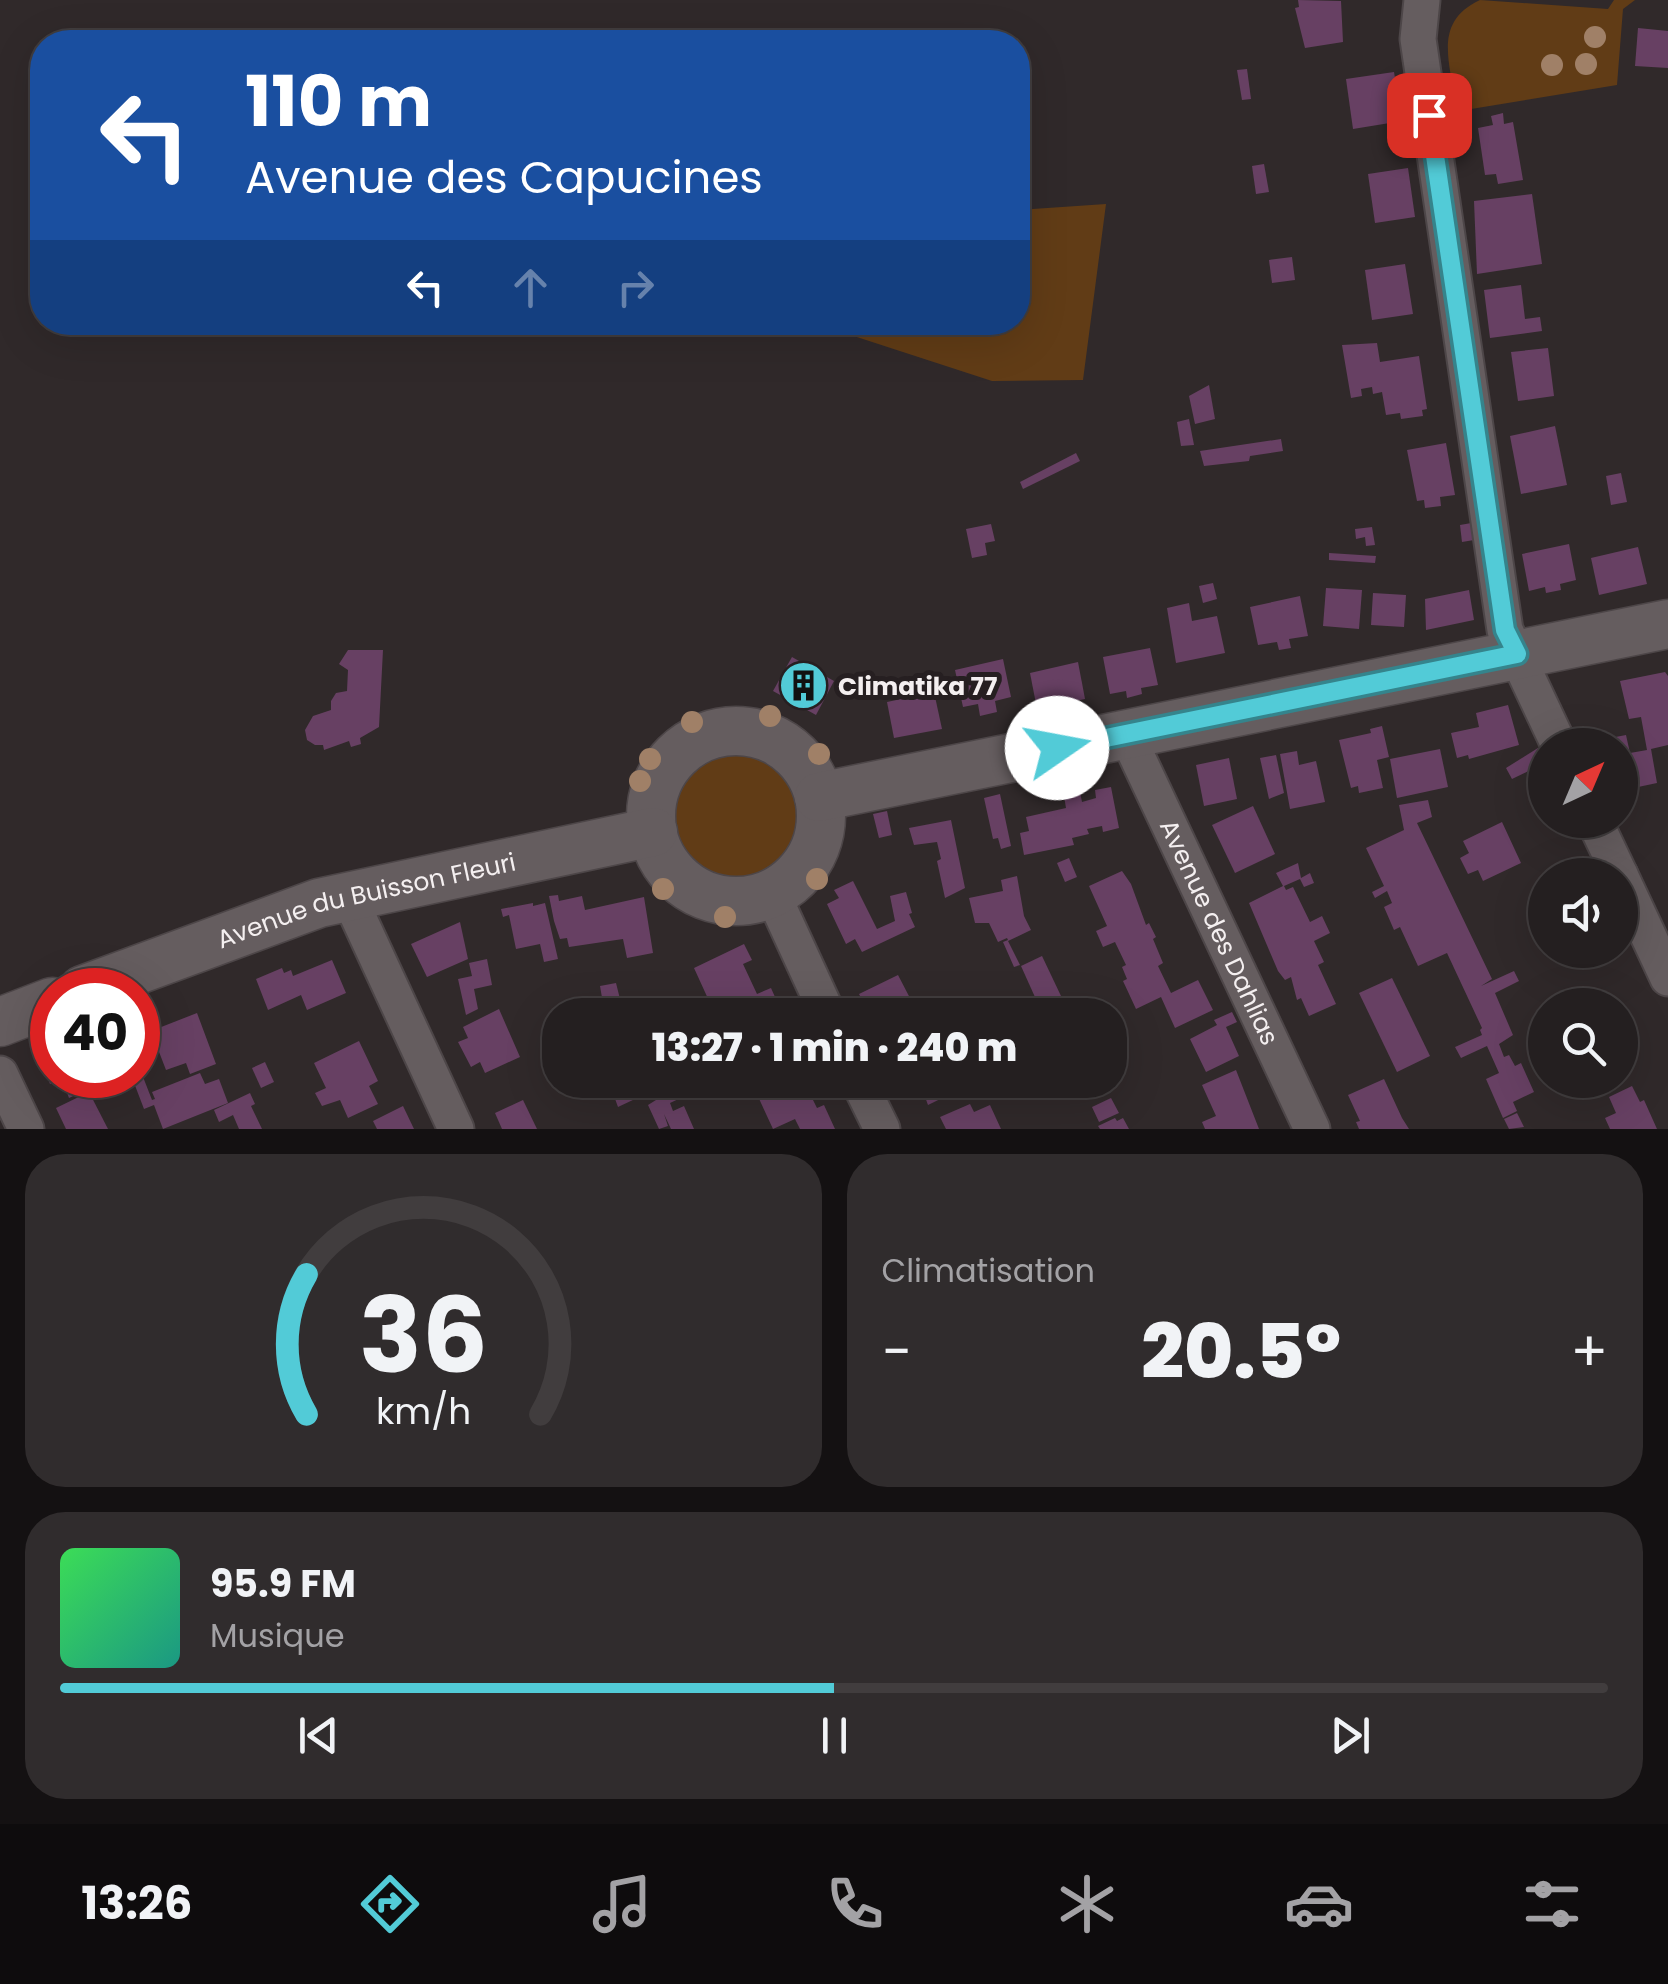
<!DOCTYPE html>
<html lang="fr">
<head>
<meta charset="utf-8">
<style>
	:root { --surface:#241f20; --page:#302c2d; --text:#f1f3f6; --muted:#a3a2a5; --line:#413d3e; --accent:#52cbd7 }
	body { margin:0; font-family:Poppins,sans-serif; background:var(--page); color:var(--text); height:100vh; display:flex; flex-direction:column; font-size:38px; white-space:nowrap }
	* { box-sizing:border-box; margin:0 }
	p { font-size:32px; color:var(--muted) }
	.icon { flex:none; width:55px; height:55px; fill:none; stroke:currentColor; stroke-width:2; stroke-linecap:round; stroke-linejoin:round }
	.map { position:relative; height:1129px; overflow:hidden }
	.drawer { display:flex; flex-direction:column; gap:25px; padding:25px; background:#141112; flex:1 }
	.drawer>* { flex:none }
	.top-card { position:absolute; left:30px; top:30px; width:1000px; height:305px; border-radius:40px; box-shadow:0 10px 40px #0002,0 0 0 2px var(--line); background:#1a4fa0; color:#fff; overflow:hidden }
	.needle { width:65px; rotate:44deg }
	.controls { position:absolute; left:1528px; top:728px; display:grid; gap:20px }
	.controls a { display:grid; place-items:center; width:110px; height:110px; border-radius:50%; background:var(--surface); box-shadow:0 10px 40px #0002,0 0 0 2px var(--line); font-size:50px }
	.speed { position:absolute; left:30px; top:968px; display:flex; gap:20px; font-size:50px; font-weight:700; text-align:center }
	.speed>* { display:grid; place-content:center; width:130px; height:130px; border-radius:50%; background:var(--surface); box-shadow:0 10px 40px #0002,0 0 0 2px var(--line); line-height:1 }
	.speed .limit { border:15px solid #d22; background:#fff; color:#111 }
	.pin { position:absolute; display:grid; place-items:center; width:85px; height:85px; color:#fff; margin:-42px; border-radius:20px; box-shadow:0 5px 15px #0006 }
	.me { position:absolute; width:110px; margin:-55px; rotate:78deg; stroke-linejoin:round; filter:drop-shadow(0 0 8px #0008) }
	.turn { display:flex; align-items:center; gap:35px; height:210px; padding:0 50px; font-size:45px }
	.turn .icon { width:130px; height:130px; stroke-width:2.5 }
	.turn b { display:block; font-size:70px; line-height:85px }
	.lanes { display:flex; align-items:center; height:95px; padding:0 50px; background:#0003; justify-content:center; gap:50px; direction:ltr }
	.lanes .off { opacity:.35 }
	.big { font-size:75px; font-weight:800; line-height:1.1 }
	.drawer .widget { flex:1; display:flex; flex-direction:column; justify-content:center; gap:15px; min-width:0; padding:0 35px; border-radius:40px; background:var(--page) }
	.drawer .dial { align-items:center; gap:0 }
	.dial svg { height:260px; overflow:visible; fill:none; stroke:var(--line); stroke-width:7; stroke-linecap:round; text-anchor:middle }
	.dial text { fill:var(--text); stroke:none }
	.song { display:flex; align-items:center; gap:30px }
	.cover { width:120px; height:120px; border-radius:15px; background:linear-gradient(135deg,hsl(130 70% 55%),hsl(170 70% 35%)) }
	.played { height:10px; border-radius:5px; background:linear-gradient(90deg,var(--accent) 50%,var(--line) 50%) }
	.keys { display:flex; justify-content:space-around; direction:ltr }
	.heat { display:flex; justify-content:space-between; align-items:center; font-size:55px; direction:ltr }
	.drawer .tiles { flex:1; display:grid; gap:25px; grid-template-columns:1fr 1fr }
	.widget:last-child { grid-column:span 2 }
	.trip { position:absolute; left:542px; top:998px; width:585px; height:100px; border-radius:40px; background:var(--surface); box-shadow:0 10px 40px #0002,0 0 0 2px var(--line); font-weight:800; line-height:100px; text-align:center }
	.dock { display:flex; height:160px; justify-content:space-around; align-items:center; background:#0e0c0d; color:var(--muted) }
	.dock .icon { width:70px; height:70px }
	.dock .on { color:var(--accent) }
	.dock b { font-size:45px; color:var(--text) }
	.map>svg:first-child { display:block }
</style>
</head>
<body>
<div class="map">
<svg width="1668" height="1129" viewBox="0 0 1668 1129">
	<rect width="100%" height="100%" fill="#30292a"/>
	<g fill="#613c16">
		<path d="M 1480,0 L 1608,9 L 1614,0 L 1635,0 L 1623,9 L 1617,85 L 1459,111 L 1443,132 L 1440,113 L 1455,102 C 1450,61 1433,22 1480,0 Z"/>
		<polygon points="1106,204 1083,380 992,381 823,326 796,323 1018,322 1018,210"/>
		<path d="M 729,745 C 765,746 790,762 804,796 L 795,799 L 796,805 L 806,803 C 809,826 802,850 784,866 C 698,945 602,774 729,745 Z"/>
	</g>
	<g fill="#674063">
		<polygon points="1298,0 1341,1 1343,42 1305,48 1295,8 1299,7"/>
		<polygon points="1638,28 1668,31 1668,68 1635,66"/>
		<polygon points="1247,69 1251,99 1242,100 1237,70"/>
		<polygon points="1394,72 1402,121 1353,129 1346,79"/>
		<polygon points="1503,113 1504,124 1513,122 1523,180 1498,184 1496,174 1485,175 1478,128 1493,125 1491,116"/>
		<polygon points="1264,164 1269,192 1256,194 1252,166"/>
		<polygon points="1408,168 1415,217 1375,223 1368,174"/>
		<polygon points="1532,194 1542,264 1477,274 1474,201"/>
		<polygon points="1292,257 1295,280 1272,283 1269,260"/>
		<polygon points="1405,264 1413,314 1372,320 1365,270"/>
		<polygon points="1521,285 1525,319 1540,317 1542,331 1490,338 1484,290"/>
		<polygon points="1377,343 1380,362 1419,356 1427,409 1422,410 1423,416 1401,419 1400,413 1386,415 1382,392 1373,394 1372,387 1361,389 1362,396 1351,398 1342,345"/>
		<polygon points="1548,348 1554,396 1518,401 1511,352"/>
		<polygon points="1209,385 1215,419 1195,424 1189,396"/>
		<polygon points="1189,419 1194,445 1181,446 1177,422"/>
		<polygon points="1555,426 1567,485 1521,494 1510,436"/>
		<polygon points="1281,439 1283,451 1250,456 1249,461 1204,466 1200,451"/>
		<polygon points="1446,443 1455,495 1440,497 1441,506 1425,508 1424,500 1417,501 1407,450"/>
		<polygon points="1076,453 1080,461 1023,489 1020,482"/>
		<polygon points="1621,473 1627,502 1611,505 1606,476"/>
		<polygon points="1477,522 1480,539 1462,542 1460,525"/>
		<polygon points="991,524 995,541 985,543 987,555 972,558 966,529"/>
		<polygon points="1372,527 1375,545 1366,546 1365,537 1356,539 1355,529"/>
		<polygon points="1569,544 1576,580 1560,584 1561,590 1546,593 1545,587 1529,591 1522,554"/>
		<polygon points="1638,547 1647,584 1599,595 1591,558"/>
		<polygon points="1329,553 1376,556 1375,563 1329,560"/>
		<polygon points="1213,583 1217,599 1203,603 1199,586"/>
		<polygon points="1326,588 1362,590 1359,629 1323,626"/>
		<polygon points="1469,590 1474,620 1426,630 1425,599"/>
		<polygon points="1373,593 1406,595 1404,627 1371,625"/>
		<polygon points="1300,596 1308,636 1289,639 1291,648 1279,650 1277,642 1258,645 1250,607"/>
		<polygon points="1189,603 1192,621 1217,616 1225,653 1176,663 1167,608"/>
		<polygon points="1150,648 1158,685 1141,688 1142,694 1127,698 1126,691 1110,694 1103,657"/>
		<polygon points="348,650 383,650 379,727 360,738 361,744 351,747 349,741 324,750 323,745 315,745 307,740 305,730 313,716 331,710 331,701 336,693 347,691 348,670 339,664"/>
		<polygon points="792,657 834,681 816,715 773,691"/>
		<polygon points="1003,659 1011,697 995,701 997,712 980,716 978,704 963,707 955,670"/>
		<polygon points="1078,662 1085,699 1037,709 1030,673"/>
		<polygon points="1665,672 1668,676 1668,745 1651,749 1657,783 1624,790 1620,745 1606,745 1605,739 1626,735 1630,753 1647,750 1641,717 1629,719 1620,681"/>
		<polygon points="934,692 942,729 894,738 887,702"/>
		<polygon points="1508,705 1519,745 1469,759 1468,755 1457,758 1451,733 1479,727 1476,713"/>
		<polygon points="1382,726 1389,757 1377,760 1383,788 1359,793 1358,786 1351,788 1339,740 1371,733 1370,729"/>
		<polygon points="1538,748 1545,763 1512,779 1506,768"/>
		<polygon points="1440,749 1448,787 1397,798 1390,759"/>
		<polygon points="1297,751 1299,765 1316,761 1325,802 1290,809 1280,754"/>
		<polygon points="1276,755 1284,793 1269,799 1260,758"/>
		<polygon points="1229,758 1237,799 1204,806 1196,765"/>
		<polygon points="1111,787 1119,828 1103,832 1102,826 1087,829 1089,834 1072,838 1074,845 1024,855 1020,833 1029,831 1026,817 1066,808 1064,796 1080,792 1082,802 1096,798 1095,790"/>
		<polygon points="1000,794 1011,846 1001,849 998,838 993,839 984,798"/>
		<polygon points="1428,800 1432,817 1417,823 1492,979 1481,986 1514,971 1519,981 1495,993 1513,1035 1499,1044 1504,1057 1509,1055 1515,1066 1521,1063 1534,1092 1513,1102 1517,1111 1503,1118 1486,1079 1499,1073 1487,1046 1461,1058 1455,1047 1482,1035 1480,1030 1482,1028 1447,953 1418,966 1400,927 1394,930 1384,907 1392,903 1387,891 1375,898 1372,892 1384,886 1366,848 1404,830 1399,805"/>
		<polygon points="1253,806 1275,854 1235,873 1212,825"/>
		<polygon points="887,811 892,835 879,838 873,814"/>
		<polygon points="951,820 965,888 945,898 937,861 941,859 937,842 914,845 909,828"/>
		<polygon points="1502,822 1521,863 1483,881 1478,870 1468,874 1460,858 1469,853 1463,841"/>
		<polygon points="1069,858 1077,877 1065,882 1057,863"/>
		<polygon points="1298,863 1301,878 1310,873 1314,883 1304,887 1300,879 1284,886 1286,890 1293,887 1310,922 1322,916 1330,933 1314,941 1324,962 1318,965 1336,1004 1309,1016 1301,998 1297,1000 1291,977 1285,980 1278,971 1249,903 1283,886 1276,873"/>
		<polygon points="1122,871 1131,884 1146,925 1149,923 1156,937 1153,939 1163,963 1158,966 1171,993 1198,980 1213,1010 1175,1028 1161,997 1136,1009 1123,981 1127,979 1122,967 1126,965 1115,942 1103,947 1096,931 1107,926 1089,886"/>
		<polygon points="1017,876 1024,916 1031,930 1008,941 1020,965 1014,967 1003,942 1008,940 1007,938 998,942 989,923 975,923 969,898 1003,891 1001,880"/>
		<polygon points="853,881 877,929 895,921 890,896 906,892 912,913 909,914 915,927 862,952 855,939 846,944 827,904 839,898 834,890"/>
		<polygon points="558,895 559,901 582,896 585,910 644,897 653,953 627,958 623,939 569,947 567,938 560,939 554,921 549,896"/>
		<polygon points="533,903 533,906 545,903 558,959 544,962 540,944 516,949 509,915 503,917 501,909"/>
		<polygon points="1545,916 1545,950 1556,950 1545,955 1530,924"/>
		<polygon points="460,922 468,959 427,977 411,944"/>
		<polygon points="744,944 752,960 743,964 757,994 771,988 783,1015 753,1015 746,999 715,1014 694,968"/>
		<polygon points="1042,956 1061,996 1039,1006 1021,966"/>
		<polygon points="487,959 492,985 474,989 478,1009 466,1015 458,979 472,976 469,963"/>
		<polygon points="332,960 346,993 307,1010 301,995 268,1010 256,979 282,968 284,973 291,970 293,976"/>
		<polygon points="898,975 911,1000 903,1003 908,1013 870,1015 859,994"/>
		<polygon points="1392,978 1430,1056 1397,1072 1359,993"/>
		<polygon points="616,983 623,1011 605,1015 600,986"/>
		<polygon points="499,1009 520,1057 485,1073 480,1062 471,1067 458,1042 468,1038 463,1027"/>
		<polygon points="1232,1012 1237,1022 1226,1027 1239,1056 1206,1072 1190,1039 1217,1025 1214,1020"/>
		<polygon points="197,1013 216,1064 190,1074 186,1063 166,1070 151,1031"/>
		<polygon points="359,1041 378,1081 369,1086 378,1104 348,1118 340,1100 322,1106 315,1093 326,1088 314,1063"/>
		<polygon points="52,1050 52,1075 104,1075 106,1081 69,1098 62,1079 50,1084 39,1055"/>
		<polygon points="265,1062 274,1082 261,1088 252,1068"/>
		<polygon points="138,1064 152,1100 155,1099 152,1092 200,1073 205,1084 219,1079 228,1103 163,1129 154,1105 144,1109 131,1075 138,1075"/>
		<polygon points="1236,1070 1259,1129 1205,1129 1202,1122 1216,1116 1202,1085"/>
		<polygon points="1384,1079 1402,1118 1409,1129 1359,1129 1356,1122 1360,1121 1348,1095"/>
		<polygon points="625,1080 646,1080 652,1091 618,1107 614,1096 627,1087"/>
		<polygon points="678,1080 685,1096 670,1103 673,1111 684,1106 694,1129 671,1129 664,1114 668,1126 659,1129 648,1105 656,1100 652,1091"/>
		<polygon points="756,1080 812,1080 817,1091 810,1094 817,1108 824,1105 835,1129 800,1129 795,1119 773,1129 755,1090 759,1088"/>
		<polygon points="919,1080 966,1080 969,1085 928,1105"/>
		<polygon points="1568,1080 1616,1080 1573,1099 1565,1082"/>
		<polygon points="1632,1086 1640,1102 1644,1100 1657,1129 1610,1129 1605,1118 1616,1113 1609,1097"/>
		<polygon points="89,1092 108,1129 66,1129 56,1108"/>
		<polygon points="250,1093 255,1104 251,1106 262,1129 239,1129 233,1115 219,1122 214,1110"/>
		<polygon points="1111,1098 1119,1113 1099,1122 1092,1107"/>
		<polygon points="523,1100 537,1129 502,1129 495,1113"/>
		<polygon points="970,1104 974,1112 990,1105 1001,1129 946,1129 940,1117"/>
		<polygon points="403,1106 414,1129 377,1129 373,1121"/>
		<polygon points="1517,1113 1524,1127 1509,1129 1504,1119"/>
		<polygon points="1115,1118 1117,1121 1123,1118 1129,1129 1100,1129 1098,1126"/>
	</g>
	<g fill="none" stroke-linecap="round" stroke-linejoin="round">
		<defs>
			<g id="street">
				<polyline points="1422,0 1418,39 1505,630 1559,745"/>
				<path id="s1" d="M 1126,733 L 1312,1129"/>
				<polyline points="1594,820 1620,875"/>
				<polyline points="1620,875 1668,978"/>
				<polyline points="772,893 828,1015"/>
				<polyline points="349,897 456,1129"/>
				<polyline points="0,1074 26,1129"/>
				<polyline points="858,1080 882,1129"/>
			</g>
			<g id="secondary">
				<circle cx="736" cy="816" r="85"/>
				<polyline points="819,797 1668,624"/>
				<path id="s2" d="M 83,990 L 319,903 L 653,832"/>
				<polyline points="0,1022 52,1002"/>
			</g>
		</defs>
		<use href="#street" stroke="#4d4648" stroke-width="39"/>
		<use href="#secondary" stroke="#4d4648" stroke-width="51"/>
		<use href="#street" stroke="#655d5f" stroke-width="35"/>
		<use href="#secondary" stroke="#655d5f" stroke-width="48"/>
	</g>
	<g fill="#a08067">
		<circle cx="1595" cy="37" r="11"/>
		<circle cx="1586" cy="64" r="11"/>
		<circle cx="1552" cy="65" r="11"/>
		<circle cx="770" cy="716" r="11"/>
		<circle cx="692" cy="722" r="11"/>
		<circle cx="819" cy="754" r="11"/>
		<circle cx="650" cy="759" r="11"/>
		<circle cx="640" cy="781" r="11"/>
		<circle cx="817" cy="879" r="11"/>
		<circle cx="663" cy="889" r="11"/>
		<circle cx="725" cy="917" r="11"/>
	</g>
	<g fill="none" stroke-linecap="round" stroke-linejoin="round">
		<defs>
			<polyline id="route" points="1057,748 1517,654 1505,630 1429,115"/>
		</defs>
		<use href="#route" stroke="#35848c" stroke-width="25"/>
		<use href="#route" stroke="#52cbd7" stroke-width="18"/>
	</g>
	<defs>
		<symbol id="building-disc" viewBox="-11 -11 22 22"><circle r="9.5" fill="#52cbd7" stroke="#261f21"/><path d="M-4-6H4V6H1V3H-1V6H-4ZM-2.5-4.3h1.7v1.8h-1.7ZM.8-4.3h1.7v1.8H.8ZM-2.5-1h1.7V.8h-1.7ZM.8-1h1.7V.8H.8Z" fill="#111"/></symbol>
	</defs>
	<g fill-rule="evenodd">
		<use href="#building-disc" x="776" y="658" width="55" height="55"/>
	</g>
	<g text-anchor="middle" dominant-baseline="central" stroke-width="10" stroke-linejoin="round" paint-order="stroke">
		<g font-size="25" font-weight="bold" fill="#f4eff0" stroke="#261f21" text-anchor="start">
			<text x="838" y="686">Climatika 77</text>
		</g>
		<g font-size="25" fill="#f4eff0" stroke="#261f21">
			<text stroke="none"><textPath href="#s2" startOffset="298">Avenue du Buisson Fleuri</textPath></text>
			<text stroke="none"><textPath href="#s1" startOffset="220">Avenue des Dahlias</textPath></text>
		</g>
	</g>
</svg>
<div class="controls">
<a><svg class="needle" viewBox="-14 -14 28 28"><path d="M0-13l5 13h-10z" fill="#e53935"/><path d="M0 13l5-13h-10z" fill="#a3a2a5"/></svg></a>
<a><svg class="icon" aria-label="sound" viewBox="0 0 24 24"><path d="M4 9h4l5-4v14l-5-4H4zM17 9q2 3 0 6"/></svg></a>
<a><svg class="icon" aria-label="search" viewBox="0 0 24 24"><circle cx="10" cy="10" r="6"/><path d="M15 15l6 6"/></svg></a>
</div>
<div class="speed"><div class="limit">40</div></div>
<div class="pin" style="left:1429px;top:115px;background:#d93025"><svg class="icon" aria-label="arrive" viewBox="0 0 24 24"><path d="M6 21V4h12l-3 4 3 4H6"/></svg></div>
<svg class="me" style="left:1057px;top:748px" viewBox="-20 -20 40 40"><circle r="19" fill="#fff"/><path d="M0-13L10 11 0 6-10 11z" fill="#52cbd7"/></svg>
<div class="trip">13:27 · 1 min · 240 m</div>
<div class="top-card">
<div class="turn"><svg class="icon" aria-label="left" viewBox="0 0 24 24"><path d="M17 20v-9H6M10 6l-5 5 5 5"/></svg><div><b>110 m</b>Avenue des Capucines</div></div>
<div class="lanes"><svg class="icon" aria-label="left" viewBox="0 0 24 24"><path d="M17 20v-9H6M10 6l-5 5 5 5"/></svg><svg class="icon off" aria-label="ahead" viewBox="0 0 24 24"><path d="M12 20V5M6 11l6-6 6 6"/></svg><svg class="icon off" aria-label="right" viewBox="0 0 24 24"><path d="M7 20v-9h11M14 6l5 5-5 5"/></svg></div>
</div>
</div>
<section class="drawer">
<div class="tiles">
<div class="widget dial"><svg viewBox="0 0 100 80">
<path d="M14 69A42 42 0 1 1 86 69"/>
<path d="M14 69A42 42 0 0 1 14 26" stroke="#52cbd7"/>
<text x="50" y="56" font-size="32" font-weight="700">36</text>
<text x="50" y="72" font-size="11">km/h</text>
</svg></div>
<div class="widget"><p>Climatisation</p>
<div class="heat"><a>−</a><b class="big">20.5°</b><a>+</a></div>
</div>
<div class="widget">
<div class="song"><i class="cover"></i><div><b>95.9 FM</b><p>Musique</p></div></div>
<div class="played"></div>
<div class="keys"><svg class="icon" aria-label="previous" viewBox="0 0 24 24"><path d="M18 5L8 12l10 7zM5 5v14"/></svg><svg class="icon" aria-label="pause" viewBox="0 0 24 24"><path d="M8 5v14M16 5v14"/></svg><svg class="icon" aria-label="next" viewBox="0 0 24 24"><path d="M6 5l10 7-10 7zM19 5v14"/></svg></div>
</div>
</div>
</section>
<nav class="dock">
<b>13:26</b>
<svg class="icon on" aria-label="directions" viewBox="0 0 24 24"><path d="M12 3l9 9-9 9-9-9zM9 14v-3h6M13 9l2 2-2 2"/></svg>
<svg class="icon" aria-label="music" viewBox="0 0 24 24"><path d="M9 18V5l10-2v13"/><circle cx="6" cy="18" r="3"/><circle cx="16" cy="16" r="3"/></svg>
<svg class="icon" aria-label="phone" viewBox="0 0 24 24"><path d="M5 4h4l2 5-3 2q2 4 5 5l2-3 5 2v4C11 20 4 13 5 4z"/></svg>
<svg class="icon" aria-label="climate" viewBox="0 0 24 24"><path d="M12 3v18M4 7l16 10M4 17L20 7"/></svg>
<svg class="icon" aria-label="car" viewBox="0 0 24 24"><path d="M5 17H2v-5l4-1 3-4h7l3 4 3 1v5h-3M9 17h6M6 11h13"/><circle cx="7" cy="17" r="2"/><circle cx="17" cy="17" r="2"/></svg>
<svg class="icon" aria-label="filters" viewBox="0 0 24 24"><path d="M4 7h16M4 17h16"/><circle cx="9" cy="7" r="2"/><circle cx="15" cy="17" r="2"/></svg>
</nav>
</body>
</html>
